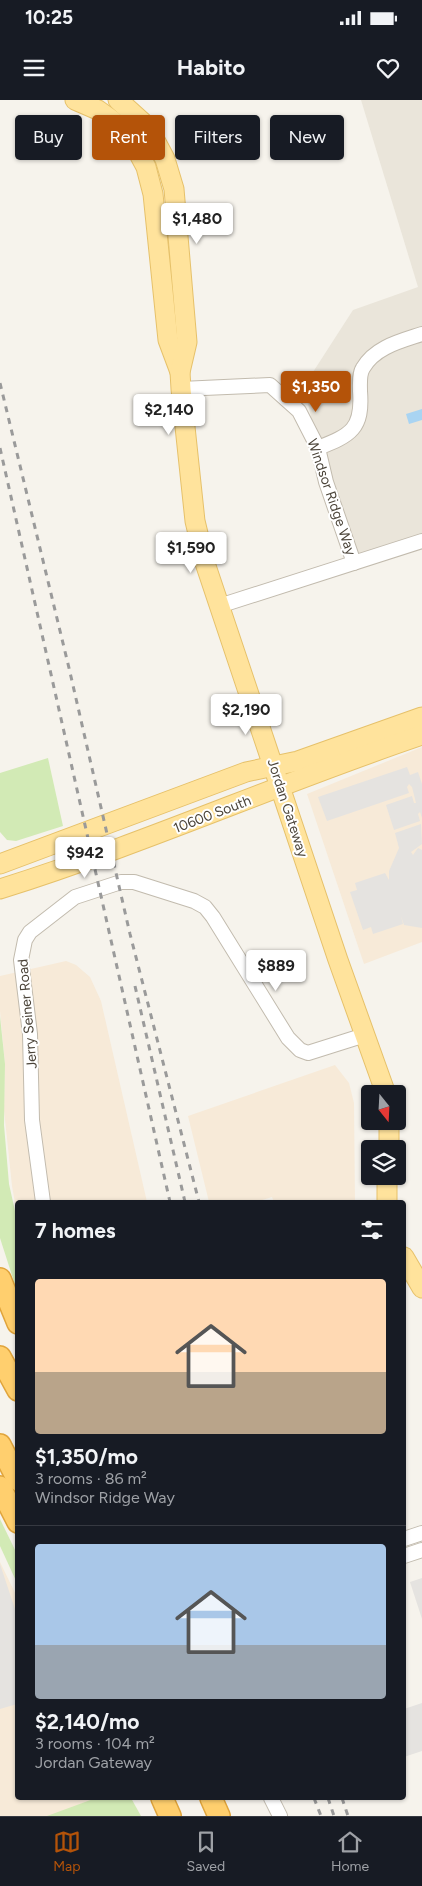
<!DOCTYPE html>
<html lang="en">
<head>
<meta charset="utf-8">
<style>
  body { margin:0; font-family:Figtree,sans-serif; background:#20242c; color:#f1f3f6; height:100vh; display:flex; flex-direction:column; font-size:19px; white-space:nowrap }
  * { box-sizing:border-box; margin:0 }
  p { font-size:16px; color:#9ea1a6 }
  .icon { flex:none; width:28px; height:28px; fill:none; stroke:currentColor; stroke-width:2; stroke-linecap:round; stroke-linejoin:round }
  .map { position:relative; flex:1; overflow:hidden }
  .sheet { position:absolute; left:15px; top:1100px; width:391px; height:600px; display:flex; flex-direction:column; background:#171b24; border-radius:5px; box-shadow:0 1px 4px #0004 }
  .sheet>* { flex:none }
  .hud { position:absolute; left:15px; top:15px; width:392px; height:45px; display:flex; gap:10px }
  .needle { width:32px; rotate:162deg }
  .tools { position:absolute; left:361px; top:985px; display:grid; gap:10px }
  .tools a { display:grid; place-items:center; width:45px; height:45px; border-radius:5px; background:#171b24; box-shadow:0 1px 4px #0004; font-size:25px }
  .price { position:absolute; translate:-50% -42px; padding:0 11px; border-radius:5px; background:#fff; color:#222; font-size:16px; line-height:32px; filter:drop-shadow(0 1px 2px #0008) }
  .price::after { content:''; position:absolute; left:50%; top:30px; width:15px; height:11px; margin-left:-8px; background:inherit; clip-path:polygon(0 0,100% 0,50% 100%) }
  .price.selected { background:#b45309; color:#fff }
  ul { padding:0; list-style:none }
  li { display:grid; align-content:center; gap:10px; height:265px; padding:0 20px }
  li+li { border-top:1px solid #363941 }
  li span { display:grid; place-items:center; height:155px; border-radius:5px; color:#555 }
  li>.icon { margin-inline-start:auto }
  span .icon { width:90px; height:90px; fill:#fffc; stroke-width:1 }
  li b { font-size:21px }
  h2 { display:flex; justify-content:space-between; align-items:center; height:60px; padding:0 20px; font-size:21px }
  .tag { padding:0 18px; border-radius:5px; background:#171b24; box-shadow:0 1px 4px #0004; font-size:18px; line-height:45px }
  .tag.selected { background:#b45309; color:#fff }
  .status { display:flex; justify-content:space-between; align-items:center; height:35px; padding:0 25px; background:#171b24; direction:ltr }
  .status svg { height:14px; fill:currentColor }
  header { display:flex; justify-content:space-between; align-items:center; height:65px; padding:0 20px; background:#171b24; font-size:22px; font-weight:700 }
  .menu { display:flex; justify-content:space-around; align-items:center; height:70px; border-top:1px solid #363941; background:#171b24; font-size:14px; color:#9ea1a6 }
  .menu a { display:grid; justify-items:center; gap:2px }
  .menu .selected { color:#b45309 }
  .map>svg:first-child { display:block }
  .residential { fill:#eae5da }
  .commercial { fill:#f7ead8 }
  .green { fill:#d2eab5 }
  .parking { fill:#e5e3e0 }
  .water { fill:#a9d4f2 }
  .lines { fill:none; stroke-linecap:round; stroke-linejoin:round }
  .minor-casing { stroke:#c2bbae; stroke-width:16 }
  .major-casing { stroke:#e6c16a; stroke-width:21 }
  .highway-casing { stroke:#e0a43c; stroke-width:24 }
  .minor { stroke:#fff; stroke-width:14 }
  .major { stroke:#ffe39c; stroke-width:19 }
  .highway { stroke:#ffcf6e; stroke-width:21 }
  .rail { stroke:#9a9a9a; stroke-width:3; stroke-dasharray:6 6; stroke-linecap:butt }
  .labels { text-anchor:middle; stroke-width:4; stroke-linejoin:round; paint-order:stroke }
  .street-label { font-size:14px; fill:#4b4439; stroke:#fff }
</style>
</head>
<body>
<div class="status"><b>10:25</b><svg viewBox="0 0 49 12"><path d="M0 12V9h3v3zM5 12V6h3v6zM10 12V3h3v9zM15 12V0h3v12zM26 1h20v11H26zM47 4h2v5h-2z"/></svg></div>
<header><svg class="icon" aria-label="menu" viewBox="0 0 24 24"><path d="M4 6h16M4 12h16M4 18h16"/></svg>Habito<svg class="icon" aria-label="heart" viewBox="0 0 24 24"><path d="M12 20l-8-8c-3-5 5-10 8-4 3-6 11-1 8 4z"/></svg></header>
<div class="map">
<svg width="422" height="1716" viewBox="0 0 422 1716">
  <rect width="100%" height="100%" fill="#f6f3ec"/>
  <path class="residential" d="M361 0H422V434L352 458 318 348 304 286 353 210 418 187Z"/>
  <g class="commercial">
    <path d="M422 647V842L364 864 307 694Z"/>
    <path d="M66 861 76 865 90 877 101 901 147 1102H18L17 1114 12 1086 4 1010 5 964 0 911V876Z"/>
    <path d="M335 965 349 983 354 1003 355 1102H274L272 1097 256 1102H209L188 1016Z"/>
    <path d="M0 1462 17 1497 18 1698H112L67 1716H0Z"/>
  </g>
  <g class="green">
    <path d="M48 658 63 726 16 741 7 740 0 732V673Z"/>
    <path d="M0 916 5 964 4 1025 9 1084 17 1120V1191L0 1138Z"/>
    <path d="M0 1419 17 1454V1483L0 1446Z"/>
    <path d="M96 1698H131L141 1716H47Z"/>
  </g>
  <g class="parking">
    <path d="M407 667 410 675 418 672 422 684V718L420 712 418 714 420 721 394 730 386 705 412 696 414 703H416L412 687 409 684 407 687 409 693 327 721 318 697Z"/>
    <path d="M421 724 422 744 411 752 413 755 418 748 422 750V828L404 825 401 816 403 824 373 834 371 827 363 830 350 792 357 790 355 783 385 773 389 780V771L399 748 395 733Z"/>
    <path d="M0 1464 18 1518 17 1604 0 1609Z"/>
    <path d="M422 1478V1519L410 1482Z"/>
    <path d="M422 1603V1651L404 1657V1609Z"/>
  </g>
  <path class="water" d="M422 309V320L409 324 406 314Z"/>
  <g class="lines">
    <g class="minor-casing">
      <g id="minor">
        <path d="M181 289 270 285 299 311 318 348 326 382 354 463"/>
        <path d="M318 348C351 335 363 329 360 291 360 284 359 274 363 268 375 247 401 241 422 234"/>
        <path d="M219 506 422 441"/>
        <path d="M43 1102 32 1020 30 934 21 860 25 840 30 832 75 797 121 782H134L194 801 205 807 213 817 288 938 300 950 308 953 365 935"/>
        <path d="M404 1439 422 1433"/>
        <path d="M404 1456 422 1450"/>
        <path d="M271 1698 280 1716"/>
      </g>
    </g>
    <g class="major-casing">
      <g id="major">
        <path d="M75 0 98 10 112 20 131 39 146 67 153 94 168 240 180 272"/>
        <path d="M118 0 148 27 165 59 174 89 187 242 180 272 181 289 195 421 205 463 338 860 386 994"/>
        <path d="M0 764 246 672 298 661 422 617"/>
        <path d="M0 789C143 744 280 683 422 635"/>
        <path d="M389 1049V1021"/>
        <path d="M387 1076V1102"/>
        <path d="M404 1157 422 1188"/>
      </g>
    </g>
    <g class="highway-casing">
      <g id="highway">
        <path d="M0 1179 18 1223"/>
        <path d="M0 1257 18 1290"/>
        <path d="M0 1345 18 1380"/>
        <path d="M0 1387 18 1422"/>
        <path d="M162 1698 170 1716"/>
        <path d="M211 1698 219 1716"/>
      </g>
    </g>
    <use href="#minor" class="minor"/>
    <use href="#major" class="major"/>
    <use href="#highway" class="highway"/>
    <g class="rail">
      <path d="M0 283 69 568 130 834 199 1102"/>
      <path d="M0 348 170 1102"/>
      <path d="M135 886 185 1102"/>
      <path d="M314 1698 321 1716"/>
      <path d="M328 1698 334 1716"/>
      <path d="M342 1698 348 1716"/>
    </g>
  </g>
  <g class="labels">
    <g class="street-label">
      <text transform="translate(332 397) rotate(71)" y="5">Windsor Ridge Way</text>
      <text transform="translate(288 708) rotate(72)" y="5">Jordan Gateway</text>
      <text transform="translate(212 714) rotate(-21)" y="5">10600 South</text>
      <text transform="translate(27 914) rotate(-95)" y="5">Jerry Seiner Road</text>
    </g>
  </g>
</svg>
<div class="tools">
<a><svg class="needle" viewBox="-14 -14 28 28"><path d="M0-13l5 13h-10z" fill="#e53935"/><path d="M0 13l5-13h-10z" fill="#9ea1a6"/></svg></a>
<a><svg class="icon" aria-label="layers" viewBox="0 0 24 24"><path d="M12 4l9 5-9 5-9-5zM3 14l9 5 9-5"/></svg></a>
</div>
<b class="price" style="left:197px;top:145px">$1,480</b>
<b class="price selected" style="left:316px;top:313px">$1,350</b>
<b class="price" style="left:169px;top:336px">$2,140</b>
<b class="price" style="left:191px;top:474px">$1,590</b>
<b class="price" style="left:246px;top:636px">$2,190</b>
<b class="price" style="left:85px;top:779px">$942</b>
<b class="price" style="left:276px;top:892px">$889</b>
<div class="hud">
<a class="tag">Buy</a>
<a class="tag selected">Rent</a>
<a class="tag">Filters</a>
<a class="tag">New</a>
</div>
<section class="sheet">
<h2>7 homes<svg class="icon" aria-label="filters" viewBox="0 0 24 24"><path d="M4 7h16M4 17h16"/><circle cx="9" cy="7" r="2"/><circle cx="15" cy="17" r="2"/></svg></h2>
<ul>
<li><span style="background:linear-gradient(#ffd9b3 60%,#b9a48a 0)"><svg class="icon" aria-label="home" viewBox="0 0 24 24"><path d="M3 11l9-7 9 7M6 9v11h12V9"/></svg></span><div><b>$1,350/mo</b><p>3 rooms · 86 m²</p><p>Windsor Ridge Way</p></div></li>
<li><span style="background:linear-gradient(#a9c7e8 65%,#9aa5b1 0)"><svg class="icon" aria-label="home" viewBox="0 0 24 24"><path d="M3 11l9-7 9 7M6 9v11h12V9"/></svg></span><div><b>$2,140/mo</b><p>3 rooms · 104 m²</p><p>Jordan Gateway</p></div></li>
</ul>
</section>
</div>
<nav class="menu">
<a class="selected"><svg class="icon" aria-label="map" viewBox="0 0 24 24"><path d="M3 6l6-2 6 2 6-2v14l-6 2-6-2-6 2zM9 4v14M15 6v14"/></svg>Map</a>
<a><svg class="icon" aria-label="saved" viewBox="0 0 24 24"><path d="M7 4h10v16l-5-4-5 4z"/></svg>Saved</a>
<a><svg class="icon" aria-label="home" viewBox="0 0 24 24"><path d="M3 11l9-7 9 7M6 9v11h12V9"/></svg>Home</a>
</nav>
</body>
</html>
